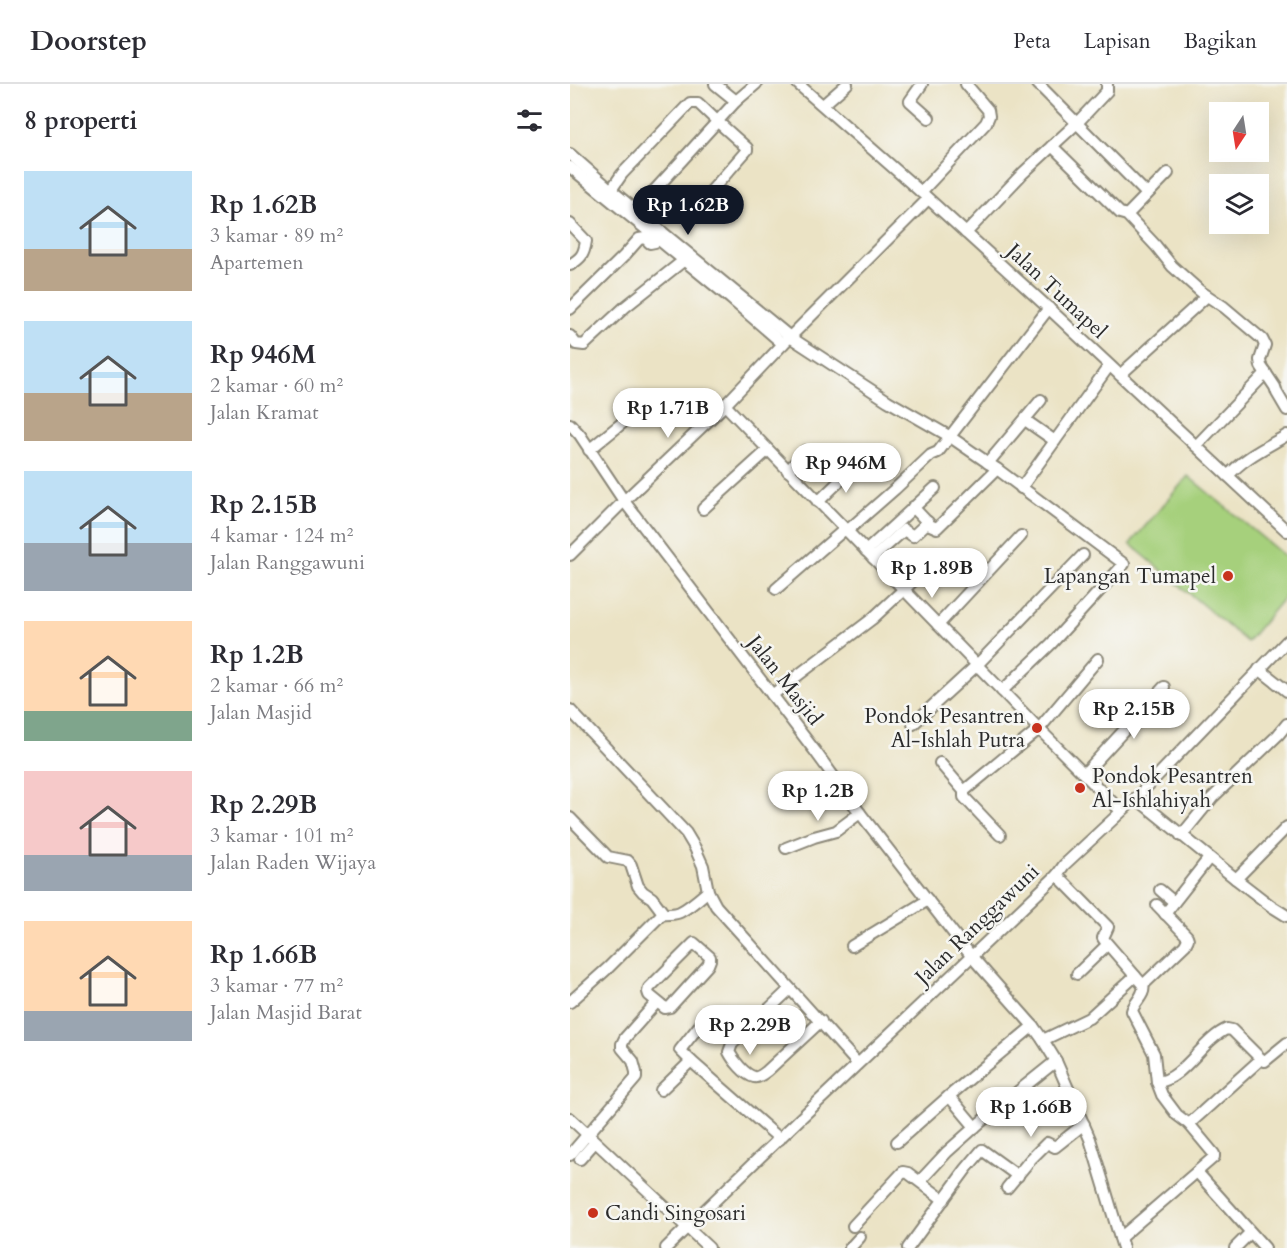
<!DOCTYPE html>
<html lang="id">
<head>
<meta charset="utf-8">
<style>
  body { margin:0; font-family:Cardo,serif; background:#f7f7f7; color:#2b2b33; height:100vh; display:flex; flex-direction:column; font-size:22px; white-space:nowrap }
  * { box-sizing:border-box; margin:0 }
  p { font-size:20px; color:#7c7c81 }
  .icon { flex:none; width:33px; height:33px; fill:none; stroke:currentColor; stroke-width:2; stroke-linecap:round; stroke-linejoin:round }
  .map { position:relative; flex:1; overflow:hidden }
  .side { display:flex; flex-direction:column; background:#fff; width:570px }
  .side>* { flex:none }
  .needle { width:39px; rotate:192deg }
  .fabs { position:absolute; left:639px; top:18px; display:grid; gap:12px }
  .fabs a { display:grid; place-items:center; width:60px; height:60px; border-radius:0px; background:#fff; box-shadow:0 6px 24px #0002; font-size:30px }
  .price { position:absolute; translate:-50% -51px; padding:0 14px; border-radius:21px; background:#fff; color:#222; font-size:20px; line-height:39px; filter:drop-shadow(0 2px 3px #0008) }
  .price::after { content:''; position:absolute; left:50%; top:36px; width:18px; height:14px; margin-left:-9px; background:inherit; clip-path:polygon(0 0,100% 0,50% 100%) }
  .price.selected { background:#111827; color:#fff }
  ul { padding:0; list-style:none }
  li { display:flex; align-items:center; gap:18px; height:150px; padding:0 24px }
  li span { display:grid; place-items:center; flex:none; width:168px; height:120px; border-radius:0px; color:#555 }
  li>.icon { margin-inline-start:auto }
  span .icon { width:72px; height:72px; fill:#fffc; stroke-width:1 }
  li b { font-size:26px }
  h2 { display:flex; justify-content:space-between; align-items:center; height:72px; padding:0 24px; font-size:26px }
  header { display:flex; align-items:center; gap:36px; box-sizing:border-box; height:84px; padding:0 30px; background:#fff; border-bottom:2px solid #e1e1e2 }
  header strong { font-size:28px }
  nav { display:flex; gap:33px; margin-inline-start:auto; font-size:21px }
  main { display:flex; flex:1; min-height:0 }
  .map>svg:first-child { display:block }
  .green { fill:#a6d07c; stroke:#687e54; stroke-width:1.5 }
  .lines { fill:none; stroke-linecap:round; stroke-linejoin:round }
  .minor-casing { stroke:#8b8778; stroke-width:14 }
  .minor { stroke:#fff; stroke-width:10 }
  .poi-dot { fill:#c8321e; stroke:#f6f6f2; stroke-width:2 }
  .labels { text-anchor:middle; stroke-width:5; stroke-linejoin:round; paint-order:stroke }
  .street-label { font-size:21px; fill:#2b2b2b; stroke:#f6f6f2 }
  .poi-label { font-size:21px; fill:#2b2b2b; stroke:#f6f6f2; text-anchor:end }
</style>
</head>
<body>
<header>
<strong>Doorstep</strong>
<nav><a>Peta</a><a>Lapisan</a><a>Bagikan</a></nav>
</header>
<main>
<section class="side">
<h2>8 properti<svg class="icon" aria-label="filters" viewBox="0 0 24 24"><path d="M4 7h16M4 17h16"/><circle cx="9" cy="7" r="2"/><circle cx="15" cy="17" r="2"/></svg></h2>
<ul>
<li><span style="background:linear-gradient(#bfe0f5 65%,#b9a48a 0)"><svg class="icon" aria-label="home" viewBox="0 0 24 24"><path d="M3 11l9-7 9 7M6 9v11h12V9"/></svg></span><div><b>Rp 1.62B</b><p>3 kamar · 89 m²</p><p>Apartemen</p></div></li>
<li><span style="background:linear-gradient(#bfe0f5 60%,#b9a48a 0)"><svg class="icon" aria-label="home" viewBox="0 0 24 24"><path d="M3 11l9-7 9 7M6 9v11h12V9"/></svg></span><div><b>Rp 946M</b><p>2 kamar · 60 m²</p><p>Jalan Kramat</p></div></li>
<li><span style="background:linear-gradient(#bfe0f5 60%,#9aa5b1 0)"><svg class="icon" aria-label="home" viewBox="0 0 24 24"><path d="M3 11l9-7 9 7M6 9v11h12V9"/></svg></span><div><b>Rp 2.15B</b><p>4 kamar · 124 m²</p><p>Jalan Ranggawuni</p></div></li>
<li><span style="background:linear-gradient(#ffd9b3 75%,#7fa58c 0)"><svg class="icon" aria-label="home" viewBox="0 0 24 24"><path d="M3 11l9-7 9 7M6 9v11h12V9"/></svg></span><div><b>Rp 1.2B</b><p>2 kamar · 66 m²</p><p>Jalan Masjid</p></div></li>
<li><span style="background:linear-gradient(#f6c9c9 70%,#9aa5b1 0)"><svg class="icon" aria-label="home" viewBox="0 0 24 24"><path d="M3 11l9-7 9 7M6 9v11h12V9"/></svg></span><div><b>Rp 2.29B</b><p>3 kamar · 101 m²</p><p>Jalan Raden Wijaya</p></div></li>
<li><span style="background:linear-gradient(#ffd9b3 75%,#9aa5b1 0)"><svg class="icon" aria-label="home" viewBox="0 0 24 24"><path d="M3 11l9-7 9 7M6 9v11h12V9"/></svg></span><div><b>Rp 1.66B</b><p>3 kamar · 77 m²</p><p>Jalan Masjid Barat</p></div></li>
</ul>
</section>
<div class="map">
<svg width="717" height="1164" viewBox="0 0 717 1164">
  <rect width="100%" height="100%" fill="#f6f6f2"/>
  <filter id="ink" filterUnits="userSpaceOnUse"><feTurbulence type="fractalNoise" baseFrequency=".0167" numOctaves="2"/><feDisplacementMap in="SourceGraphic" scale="12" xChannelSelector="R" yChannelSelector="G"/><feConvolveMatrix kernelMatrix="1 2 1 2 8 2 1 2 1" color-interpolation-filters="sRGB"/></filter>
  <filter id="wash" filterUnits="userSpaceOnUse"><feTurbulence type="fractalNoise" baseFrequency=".008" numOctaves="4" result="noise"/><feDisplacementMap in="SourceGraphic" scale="24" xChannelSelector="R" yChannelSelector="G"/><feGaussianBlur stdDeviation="1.35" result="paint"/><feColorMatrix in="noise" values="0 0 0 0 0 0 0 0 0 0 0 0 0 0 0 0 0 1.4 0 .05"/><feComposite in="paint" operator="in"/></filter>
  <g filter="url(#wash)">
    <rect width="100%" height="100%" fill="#ebe3c5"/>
    <path class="green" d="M618 392 717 474V510L677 558 560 460Z"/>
  </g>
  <g filter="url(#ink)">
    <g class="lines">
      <g class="minor-casing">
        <g id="minor">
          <path d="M145 0 166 17"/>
          <path d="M228 0 351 108 473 219 717 447"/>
          <path d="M352 0 340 17 359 34"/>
          <path d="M468 0 577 110"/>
          <path d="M253 21 277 0"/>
          <path d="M482 62 550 129 557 131 586 162 602 182 630 207 654 223 692 255 695 261 690 276 691 282 705 303 707 309 717 326"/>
          <path d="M0 70 41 106 220 253 318 317 379 352 427 385 554 480 481 560 432 607"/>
          <path d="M0 83 160 214 213 260"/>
          <path d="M41 106 52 90 120 19H128L148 38 177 64V66L121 130"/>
          <path d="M351 108 416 39 419 32 418 26 396 0"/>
          <path d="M72 120 166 17 186 0"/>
          <path d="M557 131 598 89"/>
          <path d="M0 140 16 157C14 171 11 174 0 181"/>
          <path d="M396 149 453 89 507 39 537 7V0"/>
          <path d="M0 225 54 172 69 155 75 154 80 159 85 158"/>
          <path d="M0 252 6 260 14 261 55 223 113 177"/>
          <path d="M550 291 637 212"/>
          <path d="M155 321 469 645 551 727"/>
          <path d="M455 336 485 357"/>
          <path d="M0 340 10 351 54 417 245 667 290 729 402 873 463 942 473 956 486 977 520 1055 553 1164"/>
          <path d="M626 362 696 289"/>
          <path d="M19 366 72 323"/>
          <path d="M418 379 471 316"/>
          <path d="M218 387 235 367"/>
          <path d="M658 392C673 374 697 363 717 351"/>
          <path d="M451 404 539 282"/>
          <path d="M248 418 285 382"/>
          <path d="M343 423 360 441 367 444 427 385"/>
          <path d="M133 425 198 366"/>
          <path d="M277 447 325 405 361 371 368 368 479 224"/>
          <path d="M296 467 365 404"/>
          <path d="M0 471 54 417 155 321 213 260 358 115"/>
          <path d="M303 474 334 446 343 452 358 438"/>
          <path d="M206 505 275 445"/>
          <path d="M368 541 451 452"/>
          <path d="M689 585 717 607"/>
          <path d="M202 611 302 535 370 472"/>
          <path d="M0 626 116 749 125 764 133 782 138 807 146 822 287 979"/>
          <path d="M343 640 407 581 513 471"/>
          <path d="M370 679 394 707"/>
          <path d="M514 690 594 603"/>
          <path d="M566 714 666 795 701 822 717 832"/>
          <path d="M0 734 38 773 58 777 61 781 68 802 73 808 82 814 94 830"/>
          <path d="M430 751 394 713V707L469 645 528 575"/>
          <path d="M611 752 642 714 708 651 717 640"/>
          <path d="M216 764 244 753 266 747 290 729"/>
          <path d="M487 791 538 843 533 854 535 857 573 901C576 911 564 918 562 927L584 970 587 998 592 1011 607 1031 619 1040 644 1070V1073L550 1154"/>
          <path d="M666 795 717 743"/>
          <path d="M590 806 604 818"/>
          <path d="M595 830 639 774"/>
          <path d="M124 859 140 873V876L138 881 100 923 95 924 79 911 78 908 79 904Z"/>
          <path d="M282 862 358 816"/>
          <path d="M507 890 537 861"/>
          <path d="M573 901 615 861 618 855 617 852 587 821"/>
          <path d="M220 905 162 960 159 968C163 976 175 991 184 993 188 994 193 990 197 987L251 937"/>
          <path d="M0 918 38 884 91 831C98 829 104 831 110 828 120 823 130 814 138 807"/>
          <path d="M473 956 519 934 565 892"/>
          <path d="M691 975 695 977 717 959"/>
          <path d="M121 977 110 966 129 942"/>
          <path d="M587 998C612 997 633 955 657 945L662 946 691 975 619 1040"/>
          <path d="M91 1006 121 977 210 1055"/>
          <path d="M0 1034 139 1164"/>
          <path d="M405 1043 420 1030 486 977"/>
          <path d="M327 1058 379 1012 463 942"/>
          <path d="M0 1071 66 994V988L63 977 52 964V960L55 954 87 918"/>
          <path d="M10 1075 25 1058"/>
          <path d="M627 1088 695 1164"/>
          <path d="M350 1097 377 1068 405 1043 379 1012"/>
          <path d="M437 1104 461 1075 477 1059 485 1063 514 1040"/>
          <path d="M283 1142 333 1088 338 1089 374 1116"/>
          <path d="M96 1164C224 1038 357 916 487 791L494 781 566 714 717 557"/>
          <path d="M280 1164 290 1153"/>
          <path d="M338 1164 396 1085 412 1066 448 1092"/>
          <path d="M665 1164 680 1149"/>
        </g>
      </g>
      <use href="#minor" class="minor"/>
    </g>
  </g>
  <g class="poi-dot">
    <circle cx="658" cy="492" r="6"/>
    <circle cx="467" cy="644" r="6"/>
    <circle cx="510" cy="704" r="6"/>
    <circle cx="23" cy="1129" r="6"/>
  </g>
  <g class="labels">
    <g class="street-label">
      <text transform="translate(487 207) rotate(43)" y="7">Jalan Tumapel</text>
      <text transform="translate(215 596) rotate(52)" y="7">Jalan Masjid</text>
      <text transform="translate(407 840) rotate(-44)" y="7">Jalan Ranggawuni</text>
    </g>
    <g class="poi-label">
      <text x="646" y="499">Lapangan Tumapel</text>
      <text x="455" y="639">Pondok Pesantren<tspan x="455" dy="24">Al-Ishlah Putra</tspan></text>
      <text x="522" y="699" text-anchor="start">Pondok Pesantren<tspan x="522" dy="24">Al-Ishlahiyah</tspan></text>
      <text x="35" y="1136" text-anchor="start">Candi Singosari</text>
    </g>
  </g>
</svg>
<div class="fabs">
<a><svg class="needle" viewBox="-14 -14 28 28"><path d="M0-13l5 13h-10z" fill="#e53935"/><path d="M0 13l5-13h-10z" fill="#7c7c81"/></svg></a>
<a><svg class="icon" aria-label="layers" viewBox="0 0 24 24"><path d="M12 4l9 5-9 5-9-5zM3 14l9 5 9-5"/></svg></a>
</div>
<b class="price selected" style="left:118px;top:152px">Rp 1.62B</b>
<b class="price" style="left:98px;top:355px">Rp 1.71B</b>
<b class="price" style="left:276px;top:410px">Rp 946M</b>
<b class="price" style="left:362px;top:515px">Rp 1.89B</b>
<b class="price" style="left:564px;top:656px">Rp 2.15B</b>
<b class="price" style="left:248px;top:738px">Rp 1.2B</b>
<b class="price" style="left:180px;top:972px">Rp 2.29B</b>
<b class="price" style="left:461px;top:1054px">Rp 1.66B</b>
</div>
</main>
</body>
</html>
